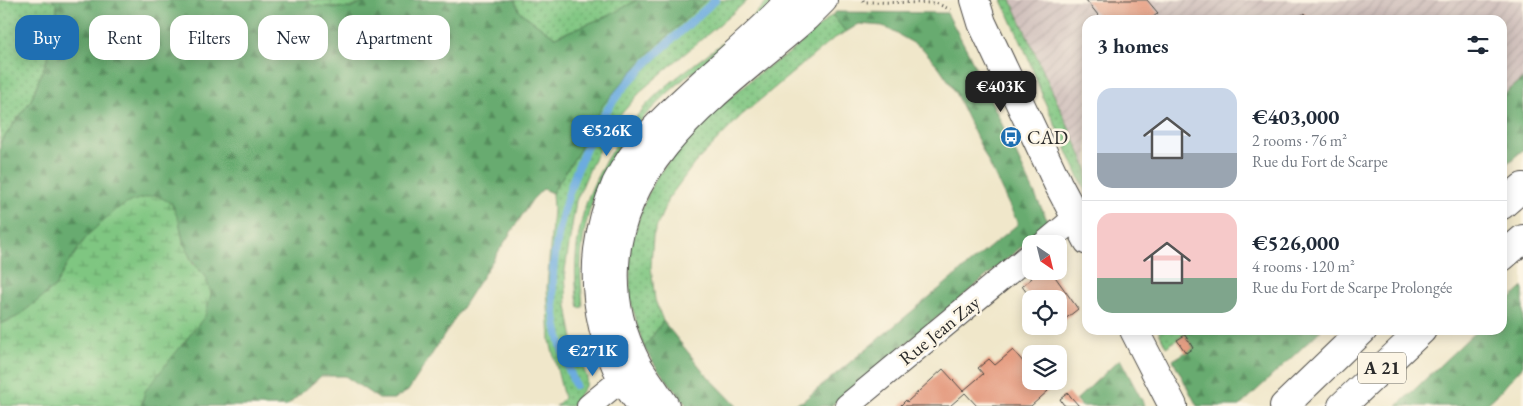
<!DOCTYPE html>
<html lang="en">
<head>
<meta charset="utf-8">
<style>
  body { margin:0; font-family:"EB Garamond",serif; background:#f6f6f7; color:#1f2937; height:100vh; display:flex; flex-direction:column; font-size:19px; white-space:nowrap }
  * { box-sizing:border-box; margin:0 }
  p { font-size:16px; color:#747a83 }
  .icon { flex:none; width:28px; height:28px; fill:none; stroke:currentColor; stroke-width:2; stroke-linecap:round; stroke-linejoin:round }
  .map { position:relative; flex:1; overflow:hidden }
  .sheet { position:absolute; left:1082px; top:15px; width:425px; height:320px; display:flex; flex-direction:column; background:#fff; border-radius:15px; box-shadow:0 2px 12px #0003 }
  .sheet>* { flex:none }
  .top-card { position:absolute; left:15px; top:15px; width:475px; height:45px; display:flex; gap:10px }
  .needle { width:32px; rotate:145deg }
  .controls { position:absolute; left:1022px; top:235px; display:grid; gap:10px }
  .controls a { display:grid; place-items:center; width:45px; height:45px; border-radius:10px; background:#fff; box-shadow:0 2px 12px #0003; font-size:25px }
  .price { position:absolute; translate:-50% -42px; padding:0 11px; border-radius:10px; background:#1f6fb2; color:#fff; font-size:16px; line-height:32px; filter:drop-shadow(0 1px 2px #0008) }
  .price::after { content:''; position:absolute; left:50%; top:30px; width:15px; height:11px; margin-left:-8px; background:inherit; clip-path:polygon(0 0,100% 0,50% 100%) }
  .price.selected { background:#222; color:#fff }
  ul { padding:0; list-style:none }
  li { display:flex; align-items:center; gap:15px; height:125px; padding:0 15px }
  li+li { border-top:1px solid #e0e1e3 }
  li span { display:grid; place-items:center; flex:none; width:140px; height:100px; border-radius:15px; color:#555 }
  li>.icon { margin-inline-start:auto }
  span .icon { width:60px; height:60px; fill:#fffc; stroke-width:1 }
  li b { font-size:21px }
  h2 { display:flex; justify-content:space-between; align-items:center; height:60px; padding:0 15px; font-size:21px }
  .pill { padding:0 18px; border-radius:15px; background:#fff; box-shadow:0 2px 12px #0003; font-size:18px; line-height:45px }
  .pill.selected { background:#1f6fb2; color:#fff }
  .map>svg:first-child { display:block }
  .industrial { fill:url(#industrial-furrows) }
  .green { fill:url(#green-dots); stroke:#557856 }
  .forest { fill:url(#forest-firs); stroke:#496b4d }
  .wetland { fill:url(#wetland-marsh); stroke:#557856 }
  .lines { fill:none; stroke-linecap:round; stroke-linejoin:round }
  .stream { stroke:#6cacdf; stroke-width:8 }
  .building { fill:#e39478 }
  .minor-casing { stroke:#494743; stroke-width:26 }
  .major-casing { stroke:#494743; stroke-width:30 }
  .highway-casing { stroke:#494743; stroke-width:30 }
  .path { stroke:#494743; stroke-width:3; stroke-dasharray:1 4; stroke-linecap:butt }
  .minor { stroke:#fff; stroke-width:24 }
  .major { stroke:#fff; stroke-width:28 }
  .highway { stroke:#fff; stroke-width:28 }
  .labels { text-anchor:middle; stroke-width:5; stroke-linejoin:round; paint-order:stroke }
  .shield { fill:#fcf5e5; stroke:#6a6863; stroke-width:1 }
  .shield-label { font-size:18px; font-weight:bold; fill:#2b2b2b }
  .poi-label { font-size:19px; fill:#2b2b2b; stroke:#fcf5e5; text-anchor:start }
  .street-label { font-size:19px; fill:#2b2b2b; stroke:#fcf5e5 }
</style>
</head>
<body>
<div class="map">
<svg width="1523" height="406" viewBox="0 0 1523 406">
  <defs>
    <pattern id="industrial-furrows" width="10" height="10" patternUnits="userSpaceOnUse" patternTransform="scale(1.25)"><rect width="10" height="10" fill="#d0c0bc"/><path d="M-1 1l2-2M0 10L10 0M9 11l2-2" fill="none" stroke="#b3a5a2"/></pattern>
    <pattern id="green-dots" width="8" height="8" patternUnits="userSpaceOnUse" patternTransform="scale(1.25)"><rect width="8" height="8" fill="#7fc681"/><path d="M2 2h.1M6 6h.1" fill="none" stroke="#68a16a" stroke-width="1.8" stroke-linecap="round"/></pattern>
    <pattern id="forest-firs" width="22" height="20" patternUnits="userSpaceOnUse" patternTransform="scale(1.25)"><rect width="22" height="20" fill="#67ab6f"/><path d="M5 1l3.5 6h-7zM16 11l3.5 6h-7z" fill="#558b5b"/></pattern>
    <pattern id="wetland-marsh" width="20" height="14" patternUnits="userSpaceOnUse" patternTransform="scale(1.25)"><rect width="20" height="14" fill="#7fc681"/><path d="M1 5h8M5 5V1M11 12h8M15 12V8" fill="none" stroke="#68a16a"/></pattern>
  </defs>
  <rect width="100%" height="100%" fill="#fcf5e5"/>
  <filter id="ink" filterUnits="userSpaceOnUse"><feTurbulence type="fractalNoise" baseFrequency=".02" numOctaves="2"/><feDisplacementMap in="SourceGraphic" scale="10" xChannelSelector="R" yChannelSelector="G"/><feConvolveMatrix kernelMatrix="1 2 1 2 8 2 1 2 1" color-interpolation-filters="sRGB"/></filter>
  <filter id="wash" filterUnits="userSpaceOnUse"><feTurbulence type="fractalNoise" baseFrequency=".0096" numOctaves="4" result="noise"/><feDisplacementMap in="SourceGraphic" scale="20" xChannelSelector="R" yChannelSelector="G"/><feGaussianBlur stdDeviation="1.12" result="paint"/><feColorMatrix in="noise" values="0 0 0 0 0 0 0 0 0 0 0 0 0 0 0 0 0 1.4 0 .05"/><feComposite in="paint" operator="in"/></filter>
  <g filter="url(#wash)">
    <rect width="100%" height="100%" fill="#f0e7ca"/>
    <path class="industrial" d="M1011 0H1523V79L1503 95 1502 20H1088L1087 168Z"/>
    <g class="green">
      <path d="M0 0H52L57 5 55 39 31 100 0 143Z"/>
      <path d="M514 0H637L610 15 555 37 520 12Z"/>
      <path d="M706 0H748L643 89 616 120 594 159 576 201 565 270 567 306 574 345 587 377 586 385 572 406H556L564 398 550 341 547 288 553 209 552 193 579 151 603 105 644 58Z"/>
      <path d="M768 0H777L702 73 692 72C630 123 584 181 581 264 580 278 582 293 583 307L579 308C572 275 576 239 585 207 597 167 632 115 664 88 698 59 739 35 768 0Z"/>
      <path d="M1002 0H1011L1087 168V195L1044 100 1027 55Z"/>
      <path d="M832 15 846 32 833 39 742 115 694 164 668 199 653 236 651 266 655 300 663 321 644 348 630 299V249L641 211 655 178 699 125 760 72 791 52Z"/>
      <path d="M1158 330H1192L1166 347Z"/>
    </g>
    <g class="forest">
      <path d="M52 0H306L314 6 352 8 367 0H514L520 12 555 37 610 15 637 0H706L644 58 603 105 579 151 552 193 543 189 532 200 408 391 394 399H379L345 376H321L287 406H141L145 391 169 359 188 338 206 277C187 258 184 247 179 221L67 265 55 287 17 317 0 324V143L31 100 55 39 57 5Z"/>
      <path d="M836 12 947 13 968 52 1049 224 831 406H789L803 401 1018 224 952 86 939 67 922 48 883 26 859 24 846 32 832 15Z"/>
      <path d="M1523 79V150L1503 167V95Z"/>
      <path d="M1523 287V366L1499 393 1485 406H1397L1477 330H1502L1503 306Z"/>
      <path d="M663 321 704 372 737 406H687L657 368 644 348Z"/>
      <path d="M1192 330H1321L1240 406H1197L1173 360 1193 348 1185 335Z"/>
      <path d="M1120 359 1145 406H1081L1076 400Z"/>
    </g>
    <g class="wetland">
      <path d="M306 0H367L352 8 314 6Z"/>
      <path d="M156 195 171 203 179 221 183 242 193 264 206 277 211 294 205 316 145 391 141 406H0V324L17 317 55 287 67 265 88 235 115 210 132 201Z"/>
    </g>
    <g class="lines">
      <path class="stream" d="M575 385C566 362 558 340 555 316 544 247 577 146 620 92 648 58 683 31 715 0"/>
    </g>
    <g id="blocks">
      <g class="building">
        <path d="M1086 0H1147L1158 13 1150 20H1102Z"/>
        <path d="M1304 13 1310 20H1296Z"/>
        <path d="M1031 268V271H1051L1078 309 1064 320 1059 313V299H1031L1022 286 1032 278 1027 271Z"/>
        <path d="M1185 335 1193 348 1186 353 1177 340Z"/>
        <path d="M1013 350 1031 371V381H1040L1048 391 1031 406H977L965 393 950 406H900L906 400 907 402 943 369 963 391 983 374 978 368 989 359 995 365Z"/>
        <path d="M1068 393 1071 397 1079 406H1066L1063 404 1060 399Z"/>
      </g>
    </g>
  </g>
  <g filter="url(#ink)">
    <use href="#blocks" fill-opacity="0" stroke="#494743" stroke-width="1"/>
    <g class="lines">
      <g class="minor-casing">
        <g id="minor">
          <path d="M1044 244 1075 218"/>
          <path d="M589 406 622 379"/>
          <path d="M847 406 1031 254"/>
        </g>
      </g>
      <g class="major-casing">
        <g id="major">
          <path d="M791 0C765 28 736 53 708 78 673 110 637 141 616 184 607 205 601 227 598 250 593 296 602 338 622 379L639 368C621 334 613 304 615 265 621 152 729 85 806 17L823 0"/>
          <path d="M975 0 982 23 1058 184 1088 241"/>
          <path d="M1134 330 1173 406"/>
        </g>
      </g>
      <g class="highway-casing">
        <g id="highway">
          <path d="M1502 205 1523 187"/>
          <path d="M1502 257 1523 239"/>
          <path d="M639 368 665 406"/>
          <path d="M622 379 642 406"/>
          <path d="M1284 406 1363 330"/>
          <path d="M1342 406 1422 330"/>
        </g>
      </g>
      <path class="path" d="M863 0 864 2 936 3 951 10"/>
      <use href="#minor" class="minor"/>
      <use href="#major" class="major"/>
      <use href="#highway" class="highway"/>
    </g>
  </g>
  <defs>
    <g id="bus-disc" transform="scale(1.125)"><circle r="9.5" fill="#1f6fb2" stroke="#fcf5e5"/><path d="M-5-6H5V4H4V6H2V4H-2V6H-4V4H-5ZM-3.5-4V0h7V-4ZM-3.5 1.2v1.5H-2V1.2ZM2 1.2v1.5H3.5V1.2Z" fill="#fff"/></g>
  </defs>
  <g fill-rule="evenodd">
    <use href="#bus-disc" x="1011" y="137"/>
  </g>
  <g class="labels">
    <rect class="shield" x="1358" y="352.5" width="48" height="31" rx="4"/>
    <g class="shield-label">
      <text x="1382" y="374">A 21</text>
    </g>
    <g class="poi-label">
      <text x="1027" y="144">CAD</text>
    </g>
    <g class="street-label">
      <text transform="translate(939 330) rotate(-39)" y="7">Rue Jean Zay</text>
    </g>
  </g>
</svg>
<div class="controls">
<a><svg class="needle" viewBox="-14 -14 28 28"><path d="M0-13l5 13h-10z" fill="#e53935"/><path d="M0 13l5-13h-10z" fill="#747a83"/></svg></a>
<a><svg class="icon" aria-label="locate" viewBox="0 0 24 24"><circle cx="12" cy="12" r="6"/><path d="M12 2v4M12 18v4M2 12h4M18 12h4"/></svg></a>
<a><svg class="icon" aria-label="layers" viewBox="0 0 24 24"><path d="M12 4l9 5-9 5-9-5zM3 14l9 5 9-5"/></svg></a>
</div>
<b class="price selected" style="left:1001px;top:113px">€403K</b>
<b class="price" style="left:607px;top:157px">€526K</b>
<b class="price" style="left:593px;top:377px">€271K</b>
<div class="top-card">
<a class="pill selected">Buy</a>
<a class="pill">Rent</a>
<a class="pill">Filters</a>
<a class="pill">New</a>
<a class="pill">Apartment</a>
</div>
<section class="sheet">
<h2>3 homes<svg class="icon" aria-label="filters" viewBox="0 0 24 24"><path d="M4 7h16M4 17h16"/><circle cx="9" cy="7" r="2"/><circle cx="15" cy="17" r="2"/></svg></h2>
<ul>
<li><span style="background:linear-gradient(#c9d6e8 65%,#9aa5b1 0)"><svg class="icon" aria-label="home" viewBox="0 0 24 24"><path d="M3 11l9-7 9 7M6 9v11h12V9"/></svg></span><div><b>€403,000</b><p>2 rooms · 76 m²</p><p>Rue du Fort de Scarpe</p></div></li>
<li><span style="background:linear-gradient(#f6c9c9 65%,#7fa58c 0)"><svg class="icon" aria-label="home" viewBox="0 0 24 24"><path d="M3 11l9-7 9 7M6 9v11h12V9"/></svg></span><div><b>€526,000</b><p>4 rooms · 120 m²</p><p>Rue du Fort de Scarpe Prolongée</p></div></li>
</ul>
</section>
</div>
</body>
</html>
